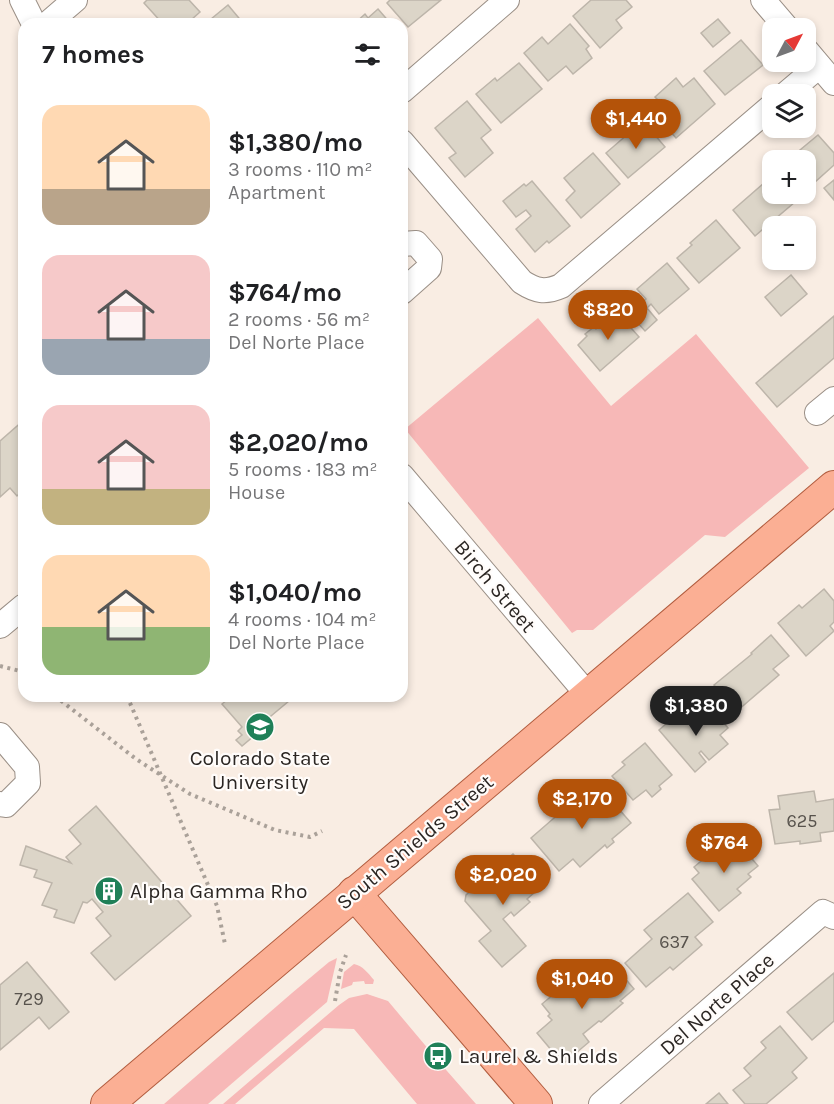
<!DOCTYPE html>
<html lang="en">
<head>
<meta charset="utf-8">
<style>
  body { margin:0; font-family:Karla,sans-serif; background:#f6f6f6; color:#202124; height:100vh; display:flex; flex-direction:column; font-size:22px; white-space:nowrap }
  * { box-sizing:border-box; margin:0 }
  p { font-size:20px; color:#757577 }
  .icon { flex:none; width:33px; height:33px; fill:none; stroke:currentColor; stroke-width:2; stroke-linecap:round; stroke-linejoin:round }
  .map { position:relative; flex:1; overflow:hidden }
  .drawer { position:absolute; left:18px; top:18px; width:390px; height:684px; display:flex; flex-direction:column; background:#fff; border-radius:18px; box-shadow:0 3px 9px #0003 }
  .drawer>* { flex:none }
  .needle { width:39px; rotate:49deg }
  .fabs { position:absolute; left:762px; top:18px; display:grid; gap:12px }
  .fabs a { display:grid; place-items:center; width:54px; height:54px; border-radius:12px; background:#fff; box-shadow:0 3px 9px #0003; font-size:30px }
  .price { position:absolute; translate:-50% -51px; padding:0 14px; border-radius:21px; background:#b45309; color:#fff; font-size:20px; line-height:39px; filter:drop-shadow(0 2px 3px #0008) }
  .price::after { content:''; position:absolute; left:50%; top:36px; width:18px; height:14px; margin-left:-9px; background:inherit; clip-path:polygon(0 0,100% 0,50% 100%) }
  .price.selected { background:#222; color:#fff }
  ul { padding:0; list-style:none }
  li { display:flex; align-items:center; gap:18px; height:150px; padding:0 24px }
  li span { display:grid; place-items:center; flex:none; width:168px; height:120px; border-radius:18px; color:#555 }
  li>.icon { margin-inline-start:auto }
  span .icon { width:72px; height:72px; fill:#fffc; stroke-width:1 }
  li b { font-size:26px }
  h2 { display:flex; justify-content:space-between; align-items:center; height:72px; padding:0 24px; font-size:26px }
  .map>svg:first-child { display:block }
  .green { fill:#f7b8b7 }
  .building { fill:#dcd5c8; stroke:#bdb5aa; stroke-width:1.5 }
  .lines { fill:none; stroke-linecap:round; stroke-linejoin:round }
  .minor-casing { stroke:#9a8f86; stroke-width:26 }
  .major-casing { stroke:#b15c3e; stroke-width:34 }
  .path { stroke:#aaa199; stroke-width:4; stroke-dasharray:3 4.5; stroke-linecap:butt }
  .minor { stroke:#fff; stroke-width:24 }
  .major { stroke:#fbaf94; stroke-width:32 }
  .labels { text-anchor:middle; stroke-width:4.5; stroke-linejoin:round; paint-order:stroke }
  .number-label { font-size:18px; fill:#57524c }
  .street-label { font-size:21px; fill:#2b2623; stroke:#fffcfa }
  .poi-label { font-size:21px; fill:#2b2623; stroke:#fffcfa; text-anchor:start }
</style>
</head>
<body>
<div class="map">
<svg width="834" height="1104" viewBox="0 0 834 1104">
  <rect width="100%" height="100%" fill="#f9ede3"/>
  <g class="green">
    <path d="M538 318 611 406 696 334 809 468 725 537 705 535 593 630H577L572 633 405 429Z"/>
    <path d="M337 958 327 1002 208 1104H164L292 993 329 962Z"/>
    <path d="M354 964C363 966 368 973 374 980L373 984H365L364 981 353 982 352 985 341 989 344 972Z"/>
    <path d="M367 994 388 1001 430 1051 427 1054 436 1065 440 1063 476 1104H417L354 1029 324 1028 235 1104H223L339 1005 349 998Z"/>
  </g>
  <g class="building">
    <path d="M147 0H189L200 12 191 20 195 24H163L144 3Z"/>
    <path d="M390 0H441L408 27 387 3Z"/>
    <path d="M591 0H626L632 7 616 20 622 28 600 48 573 16Z"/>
    <path d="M228 5 243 23 242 24H215L211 19Z"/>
    <path d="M378 9 391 24H354L365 14 368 18Z"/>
    <path d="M718 19 730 33 713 47 701 33Z"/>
    <path d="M570 24 589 46 586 49 592 58 573 74 566 66 548 81 524 53 542 37 548 44Z"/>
    <path d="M741 40 763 65 725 95 704 71Z"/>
    <path d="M519 63 542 89 501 123 476 94 495 78 497 81Z"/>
    <path d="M676 78 683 87 694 78 715 104 676 138 653 112 662 104 655 97Z"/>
    <path d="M467 101 491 130 481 138 493 153 465 177 449 158 456 153 435 128Z"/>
    <path d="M643 121 665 147 628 178 606 153Z"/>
    <path d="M818 135 834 153V165L806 190V160H788Z"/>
    <path d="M593 153 620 184 581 218 566 200 575 191 564 178Z"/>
    <path d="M772 176V194H787L795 202 755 236 733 210Z"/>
    <path d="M834 180V200L824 188Z"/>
    <path d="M532 181 570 226 549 243 547 241 535 252 516 229 531 216 526 210 516 217 503 201 524 184 526 186Z"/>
    <path d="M716 220 740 248 699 283 677 258 692 245 690 243Z"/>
    <path d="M667 263 689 289 659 314 651 304 647 308 657 320 645 331 627 311 640 300 642 303 646 299 637 289Z"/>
    <path d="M791 275 807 294 781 316 765 297Z"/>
    <path d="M616 311 639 337 600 371 578 345 587 336 585 334 594 327 596 329Z"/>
    <path d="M834 316V358L777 407 756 383Z"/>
    <path d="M24 420V489L17 496 10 488 0 497V441Z"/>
    <path d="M824 589 834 601V622L830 626 834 631 806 656 778 623 799 605 802 608Z"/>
    <path d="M771 635 789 656 773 669 779 675 737 711 714 685 752 654 751 653Z"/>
    <path d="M232 696H303H295L265 721 268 724 242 746 236 740 242 735 238 731 242 727 222 704Z"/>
    <path d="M710 707 728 728 720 735 728 744 709 760 701 751 699 753 706 762 695 772 659 730 682 710 692 722Z"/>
    <path d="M645 743 672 775 659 786 661 789 652 797 646 790 633 800 612 776 625 765 622 762Z"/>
    <path d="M597 784 631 823 612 839 614 842 607 848 605 845 580 867 573 859 559 871 531 838 561 812 565 817 577 806 574 803Z"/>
    <path d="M814 791 816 802 834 799V831L820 833 821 841 800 844V841L775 844 769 810 780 809 778 796Z"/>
    <path d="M96 806 191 916 115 980 91 953 111 936 96 918 103 912 92 899 87 903 83 902 74 923 54 917 57 910 42 905 52 883 34 877 37 870 20 865 26 846 71 863 66 857 81 844 69 830Z"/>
    <path d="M737 841 758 866 748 874 751 877 737 889 741 893 719 911 692 879 699 873 694 867 719 846 724 852Z"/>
    <path d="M513 854 543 885 527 899 530 902 514 916 511 912 503 919 526 946 502 967 479 941 491 931 465 901 466 895 472 890 480 891 486 886 482 881Z"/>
    <path d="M688 893 713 922 695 937 702 945 673 970 670 967 646 987 625 963 652 939 644 930Z"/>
    <path d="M27 962 69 1012 49 1029 39 1017 0 1050V985Z"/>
    <path d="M611 962 634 989 620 1001 623 1003 601 1022 599 1021 583 1034 589 1042 563 1064 537 1033 552 1020 548 1016 550 1014 542 1004 567 983 573 989 594 971 597 975Z"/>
    <path d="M834 973V1021L812 1040 787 1012Z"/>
    <path d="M780 1026 807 1058 792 1072 797 1078 766 1104H745L733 1090 751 1076 744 1068 766 1048 761 1042Z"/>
    <path d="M719 1093 728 1104H706Z"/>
  </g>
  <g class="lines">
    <g class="minor-casing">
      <g id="minor">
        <path d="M22 0 34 24"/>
        <path d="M763 0 787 28"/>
        <path d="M47 24 75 0"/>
        <path d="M806 50 834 83"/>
        <path d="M402 91 507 0"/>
        <path d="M786 94 819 66"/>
        <path d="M402 142 522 282C536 291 545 293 561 286L772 106"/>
        <path d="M402 244 416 243 430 259 429 268 402 292"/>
        <path d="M817 413 834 399"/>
        <path d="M402 476 588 695"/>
        <path d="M0 626 24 606"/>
        <path d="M0 735 27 767 28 783 6 805 0 804"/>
        <path d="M601 1104 823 912 834 917"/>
      </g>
    </g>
    <g class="major-casing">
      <g id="major">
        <path d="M354 893 536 1104"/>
        <path d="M107 1104 834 487"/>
      </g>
    </g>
    <g class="path">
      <path d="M0 666 24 672"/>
      <path d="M55 696 136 759 190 794 275 830 310 837 322 831"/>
      <path d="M127 696 217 906 225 944"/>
      <path d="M335 1001 340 972 346 955"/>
    </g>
    <use href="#minor" class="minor"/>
    <use href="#major" class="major"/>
  </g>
  <defs>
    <g id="university-disc" transform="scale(1.5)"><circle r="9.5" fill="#1f8058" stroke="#fffcfa"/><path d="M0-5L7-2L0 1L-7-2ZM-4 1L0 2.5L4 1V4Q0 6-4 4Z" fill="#fff"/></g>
    <g id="building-disc" transform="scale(1.5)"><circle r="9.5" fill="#1f8058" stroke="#fffcfa"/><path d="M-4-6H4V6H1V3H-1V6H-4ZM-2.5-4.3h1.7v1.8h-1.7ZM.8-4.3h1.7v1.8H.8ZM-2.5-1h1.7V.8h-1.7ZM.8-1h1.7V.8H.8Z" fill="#fff"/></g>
    <g id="bus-disc" transform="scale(1.5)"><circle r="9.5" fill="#1f8058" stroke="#fffcfa"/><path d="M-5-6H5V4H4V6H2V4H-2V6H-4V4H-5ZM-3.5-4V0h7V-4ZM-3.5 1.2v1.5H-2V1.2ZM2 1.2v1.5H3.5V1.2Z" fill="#fff"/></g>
  </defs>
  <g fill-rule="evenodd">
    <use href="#university-disc" x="260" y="727"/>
    <use href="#building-disc" x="109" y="891"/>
    <use href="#bus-disc" x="438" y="1056"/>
  </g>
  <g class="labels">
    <g class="number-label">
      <text x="802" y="827">625</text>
      <text x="674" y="948">637</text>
      <text x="29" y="1005">729</text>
    </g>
    <g class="street-label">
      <text transform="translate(495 586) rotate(50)" y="7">Birch Street</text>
      <text transform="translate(415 842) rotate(-40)" y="7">South Shields Street</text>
      <text transform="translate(717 1004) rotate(-41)" y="7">Del Norte Place</text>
    </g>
    <g class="poi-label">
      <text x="260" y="765" text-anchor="middle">Colorado State<tspan x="260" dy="24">University</tspan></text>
      <text x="130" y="898">Alpha Gamma Rho</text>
      <text x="459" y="1063">Laurel &amp; Shields</text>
    </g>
  </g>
</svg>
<div class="fabs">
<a><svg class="needle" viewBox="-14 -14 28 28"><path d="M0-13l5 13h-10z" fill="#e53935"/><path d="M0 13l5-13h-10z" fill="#757577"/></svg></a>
<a><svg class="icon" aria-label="layers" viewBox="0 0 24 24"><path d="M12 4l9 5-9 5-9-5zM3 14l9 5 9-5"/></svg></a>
<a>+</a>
<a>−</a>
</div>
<b class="price" style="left:636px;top:150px">$1,440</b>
<b class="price" style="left:608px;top:341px">$820</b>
<b class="price selected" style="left:696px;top:737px">$1,380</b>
<b class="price" style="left:582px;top:830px">$2,170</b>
<b class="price" style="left:724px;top:874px">$764</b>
<b class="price" style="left:503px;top:906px">$2,020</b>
<b class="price" style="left:582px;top:1010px">$1,040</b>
<section class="drawer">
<h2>7 homes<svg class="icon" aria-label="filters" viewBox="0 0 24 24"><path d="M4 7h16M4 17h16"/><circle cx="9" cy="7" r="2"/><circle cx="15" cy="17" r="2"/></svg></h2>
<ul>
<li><span style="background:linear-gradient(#ffd9b3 70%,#b9a48a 0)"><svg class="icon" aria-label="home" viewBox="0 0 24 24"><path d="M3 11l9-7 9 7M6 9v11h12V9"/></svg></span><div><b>$1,380/mo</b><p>3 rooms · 110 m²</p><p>Apartment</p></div></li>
<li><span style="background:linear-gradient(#f6c9c9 70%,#9aa5b1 0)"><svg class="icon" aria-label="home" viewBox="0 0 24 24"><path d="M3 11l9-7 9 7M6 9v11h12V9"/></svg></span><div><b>$764/mo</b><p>2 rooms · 56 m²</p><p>Del Norte Place</p></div></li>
<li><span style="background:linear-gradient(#f6c9c9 70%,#c2b280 0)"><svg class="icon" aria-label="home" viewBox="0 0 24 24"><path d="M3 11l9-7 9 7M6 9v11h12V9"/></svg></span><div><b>$2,020/mo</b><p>5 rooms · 183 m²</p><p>House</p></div></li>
<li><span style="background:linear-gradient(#ffd9b3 60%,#8fb573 0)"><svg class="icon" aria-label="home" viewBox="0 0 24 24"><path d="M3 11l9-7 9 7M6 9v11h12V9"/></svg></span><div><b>$1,040/mo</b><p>4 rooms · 104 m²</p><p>Del Norte Place</p></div></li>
</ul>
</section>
</div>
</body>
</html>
